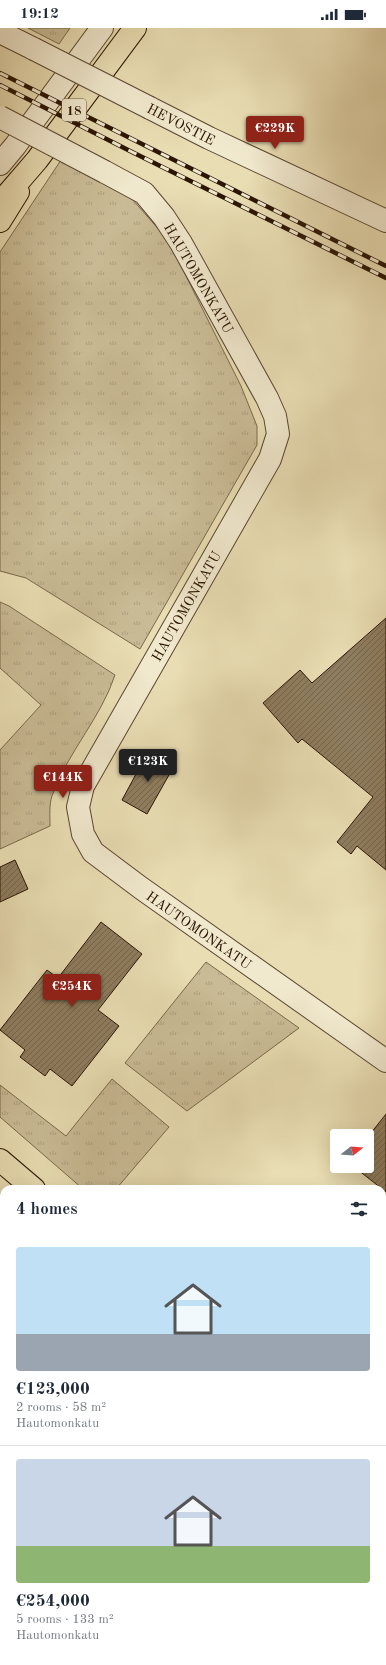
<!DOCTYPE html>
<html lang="en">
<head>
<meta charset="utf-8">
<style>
  body { margin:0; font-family:"Old Standard TT",serif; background:#f6f6f7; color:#1f2937; height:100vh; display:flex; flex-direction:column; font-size:15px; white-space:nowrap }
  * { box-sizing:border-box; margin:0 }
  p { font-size:13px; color:#747a83 }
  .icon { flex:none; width:22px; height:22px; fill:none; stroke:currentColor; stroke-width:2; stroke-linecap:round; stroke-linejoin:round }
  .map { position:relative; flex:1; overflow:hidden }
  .drawer { position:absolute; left:0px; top:1157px; width:386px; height:480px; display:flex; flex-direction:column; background:#fff; border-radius:12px 12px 0 0; box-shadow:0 4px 16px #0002 }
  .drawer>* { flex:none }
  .needle { width:26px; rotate:73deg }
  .tools { position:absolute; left:330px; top:1101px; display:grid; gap:8px }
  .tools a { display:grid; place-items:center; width:44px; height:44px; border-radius:4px; background:#fff; box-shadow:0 4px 16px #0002; font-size:20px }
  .price { position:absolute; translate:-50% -34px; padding:0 9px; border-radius:4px; background:#8f2418; color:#fff; font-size:13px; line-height:26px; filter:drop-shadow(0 1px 2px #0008) }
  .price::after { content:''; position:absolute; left:50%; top:24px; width:12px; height:9px; margin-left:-6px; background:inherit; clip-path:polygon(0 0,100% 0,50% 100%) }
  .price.on { background:#222; color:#fff }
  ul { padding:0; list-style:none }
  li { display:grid; align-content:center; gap:8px; height:212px; padding:0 16px }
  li+li { border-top:1px solid #e0e1e3 }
  li span { display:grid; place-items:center; height:124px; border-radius:4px; color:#555 }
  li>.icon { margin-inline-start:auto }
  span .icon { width:72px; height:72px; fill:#fffc; stroke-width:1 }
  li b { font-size:17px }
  h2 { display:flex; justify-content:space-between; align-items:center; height:48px; padding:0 16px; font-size:17px }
  .status { display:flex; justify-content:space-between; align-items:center; height:28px; padding:0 20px; background:#fff; direction:ltr }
  .status svg { height:11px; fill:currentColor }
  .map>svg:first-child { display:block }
  .grass { fill:url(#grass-tufts); stroke:#7a684c }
  .building { fill:url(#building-hatch); stroke:#2b1504 }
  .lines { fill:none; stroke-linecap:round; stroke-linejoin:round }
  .minor-casing { stroke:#5a4730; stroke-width:24 }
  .highway-casing { stroke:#2b1504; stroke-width:24 }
  .minor { stroke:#f1e9ce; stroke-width:22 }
  .highway { stroke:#e9ddb3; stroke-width:22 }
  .rail-casing { stroke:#2b1504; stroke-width:4.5 }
  .rail { stroke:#f1e9ce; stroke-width:3; stroke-dasharray:9; stroke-linecap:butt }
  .minor-bridge-casing { stroke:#5a4730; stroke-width:24; stroke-linecap:butt }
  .minor-bridge { stroke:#f1e9ce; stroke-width:22 }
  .labels { text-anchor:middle; stroke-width:3; stroke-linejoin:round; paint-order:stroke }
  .shield { fill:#f1e9ce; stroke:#665541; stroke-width:1 }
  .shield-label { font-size:13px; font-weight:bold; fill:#2b1504 }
  .street-label { font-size:14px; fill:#2b1504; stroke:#f1e9ce }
</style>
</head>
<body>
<div class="status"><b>19:12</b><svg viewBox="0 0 49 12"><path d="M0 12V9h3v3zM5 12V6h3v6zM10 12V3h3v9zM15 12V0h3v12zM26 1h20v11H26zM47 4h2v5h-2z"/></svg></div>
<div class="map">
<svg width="386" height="1637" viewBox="0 0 386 1637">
  <defs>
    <pattern id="grass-tufts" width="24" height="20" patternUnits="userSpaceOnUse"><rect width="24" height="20" fill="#c9bb95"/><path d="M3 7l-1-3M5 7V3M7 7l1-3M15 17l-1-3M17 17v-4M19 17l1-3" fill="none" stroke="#ada07f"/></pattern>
    <pattern id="building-hatch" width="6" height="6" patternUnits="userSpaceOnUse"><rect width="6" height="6" fill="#8e7d5f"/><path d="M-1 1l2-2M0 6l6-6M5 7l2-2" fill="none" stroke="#74654c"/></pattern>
  </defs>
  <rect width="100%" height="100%" fill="#e9ddb3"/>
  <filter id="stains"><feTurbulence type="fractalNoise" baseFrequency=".005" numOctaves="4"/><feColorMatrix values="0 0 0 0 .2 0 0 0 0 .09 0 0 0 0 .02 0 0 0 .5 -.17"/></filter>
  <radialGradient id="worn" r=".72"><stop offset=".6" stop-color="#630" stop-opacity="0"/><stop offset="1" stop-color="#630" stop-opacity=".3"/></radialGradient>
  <g class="grass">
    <path d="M28 0H70L59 16Z"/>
    <path d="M61 132 94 149 132 171 168 212 241 358 257 398V417L140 621 26 550 0 543V224Z"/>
    <path d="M0 574 9 578 115 647C101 690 67 725 52 768 49 776 50 789 50 798L0 821V722L41 677 0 640Z"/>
    <path d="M206 934 299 1000 187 1083 125 1035Z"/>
    <path d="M112 1051 169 1099 116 1161H83L0 1089V1057L66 1108Z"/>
    <path d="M283 1633H364L367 1637H278Z"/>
  </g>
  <g class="building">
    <path d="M386 590V842L357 818 351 826 337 814 373 769 302 711 298 715 263 675 300 642 312 655Z"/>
    <path d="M148 724 174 738 147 786 122 772Z"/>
    <path d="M15 832 28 861 0 874V839Z"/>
    <path d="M101 894 142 926 98 982 119 998 72 1058 50 1041 45 1048 20 1029 25 1022 0 1002 47 942 58 950Z"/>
    <path d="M386 1086V1164L353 1138H367V1110Z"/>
  </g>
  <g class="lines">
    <g class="minor-casing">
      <g id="minor">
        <path d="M0 4 34 21"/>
        <path d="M150 80 209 110 386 193"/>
        <path d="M0 136 15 118 102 0"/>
        <path d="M105 144 144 165 164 189 181 215 267 370 275 388 278 406 270 431 83 758 78 779 83 806 93 824 141 860 386 1033"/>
        <path d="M234 1637 239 1633"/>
      </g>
    </g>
    <g class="highway-casing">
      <g id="highway">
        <path d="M0 175 37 132 135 0"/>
        <path d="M0 193 18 164"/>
        <path d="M0 1132 34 1161"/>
        <path d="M0 1183 4 1186"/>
        <path d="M382 1518 386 1523"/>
        <path d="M382 1589 386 1594"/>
      </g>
    </g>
    <use href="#minor" class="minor"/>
    <use href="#highway" class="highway"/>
    <g class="rail-casing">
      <g id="rail">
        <path d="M0 45 386 238"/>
        <path d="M0 57 132 124 386 250"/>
      </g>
    </g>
    <use href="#rail" class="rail"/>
    <g class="minor-bridge-casing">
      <g id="minor-bridge">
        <path d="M34 21 150 80"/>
        <path d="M0 89 105 144"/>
      </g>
    </g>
    <use href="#minor-bridge" class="minor-bridge"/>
  </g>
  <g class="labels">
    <rect class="shield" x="62" y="71" width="24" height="22" rx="3"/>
    <g class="shield-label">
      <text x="74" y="87">18</text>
    </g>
    <g class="street-label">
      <text transform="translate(181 96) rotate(27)" y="5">HEVOSTIE</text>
      <text transform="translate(199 250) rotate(60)" y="5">HAUTOMONKATU</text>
      <text transform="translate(186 578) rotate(-60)" y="5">HAUTOMONKATU</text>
      <text transform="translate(199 902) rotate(35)" y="5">HAUTOMONKATU</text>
    </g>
  </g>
  <rect width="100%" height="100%" filter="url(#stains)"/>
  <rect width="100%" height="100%" fill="url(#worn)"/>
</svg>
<div class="tools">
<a><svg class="needle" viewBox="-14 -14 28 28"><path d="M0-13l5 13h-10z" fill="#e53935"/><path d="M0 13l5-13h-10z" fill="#747a83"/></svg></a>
</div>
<b class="price" style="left:275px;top:122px">€229K</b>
<b class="price on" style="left:148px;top:755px">€123K</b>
<b class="price" style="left:63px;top:771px">€144K</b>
<b class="price" style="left:72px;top:980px">€254K</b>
<section class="drawer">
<h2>4 homes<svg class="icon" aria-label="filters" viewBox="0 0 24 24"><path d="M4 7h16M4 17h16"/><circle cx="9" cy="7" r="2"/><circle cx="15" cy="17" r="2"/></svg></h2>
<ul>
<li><span style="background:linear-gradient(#bfe0f5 70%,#9aa5b1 0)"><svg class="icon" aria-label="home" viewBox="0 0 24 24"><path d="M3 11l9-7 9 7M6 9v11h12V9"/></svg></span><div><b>€123,000</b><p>2 rooms · 58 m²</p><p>Hautomonkatu</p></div></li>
<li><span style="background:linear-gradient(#c9d6e8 70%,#8fb573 0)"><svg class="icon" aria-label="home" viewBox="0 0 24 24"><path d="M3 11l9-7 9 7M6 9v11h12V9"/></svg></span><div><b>€254,000</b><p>5 rooms · 133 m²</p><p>Hautomonkatu</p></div></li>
</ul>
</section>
</div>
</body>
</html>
